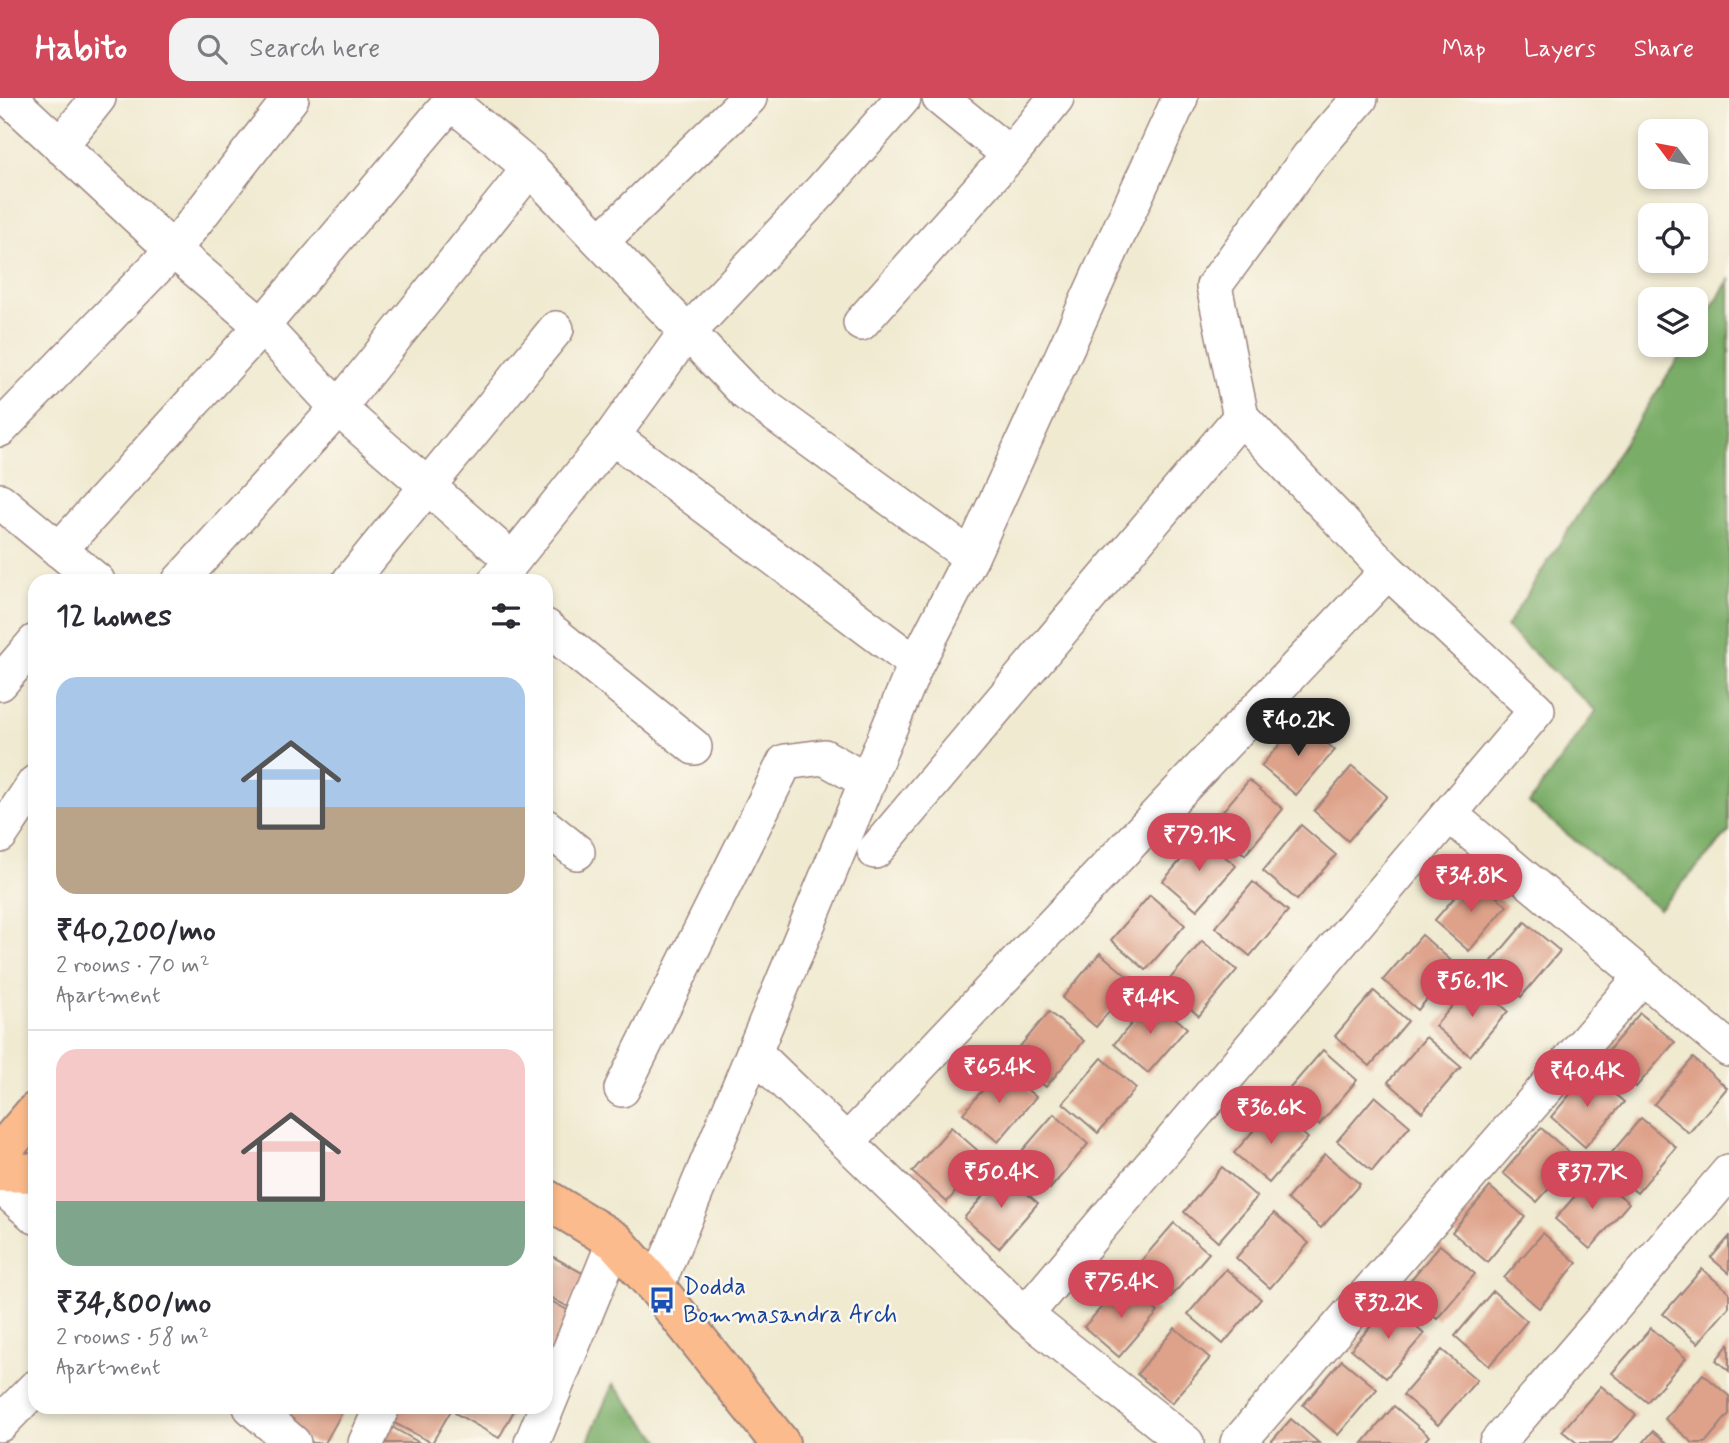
<!DOCTYPE html>
<html lang="en">
<head>
<meta charset="utf-8">
<style>
  body { margin:0; font-family:Mynerve,sans-serif; background:#f2f2f3; color:#2b2b33; height:100vh; display:flex; flex-direction:column; font-size:26px; white-space:nowrap }
  * { box-sizing:border-box; margin:0 }
  p { font-size:23px; color:#7c7c81 }
  .icon { flex:none; width:38px; height:38px; fill:none; stroke:currentColor; stroke-width:2; stroke-linecap:round; stroke-linejoin:round }
  .map { position:relative; flex:1; overflow:hidden }
  .sheet { position:absolute; left:28px; top:476px; width:525px; height:840px; display:flex; flex-direction:column; background:#fff; border-radius:21px; box-shadow:0 4px 10px #0003 }
  .sheet>* { flex:none }
  .needle { width:46px; rotate:302deg }
  .buttons { position:absolute; left:1638px; top:21px; display:grid; gap:14px }
  .buttons a { display:grid; place-items:center; width:70px; height:70px; border-radius:14px; background:#fff; box-shadow:0 4px 10px #0003; font-size:35px }
  .price { position:absolute; translate:-50% -60px; padding:0 16px; border-radius:24px; background:#d1495b; color:#fff; font-size:23px; line-height:46px; filter:drop-shadow(0 2px 4px #0008) }
  .price::after { content:''; position:absolute; left:50%; top:42px; width:21px; height:16px; margin-left:-10px; background:inherit; clip-path:polygon(0 0,100% 0,50% 100%) }
  .price.active { background:#222; color:#fff }
  ul { padding:0; list-style:none }
  li { display:grid; align-content:center; gap:14px; height:371px; padding:0 28px }
  li+li { border-top:2px solid #e1e1e2 }
  li span { display:grid; place-items:center; height:217px; border-radius:21px; color:#555 }
  li>.icon { margin-inline-start:auto }
  span .icon { width:126px; height:126px; fill:#fffc; stroke-width:1 }
  li b { font-size:30px }
  h2 { display:flex; justify-content:space-between; align-items:center; height:84px; padding:0 28px; font-size:30px }
  header { display:flex; align-items:center; gap:42px; box-sizing:border-box; height:98px; padding:0 35px; background:#d1495b; color:#fff }
  header strong { font-size:33px }
  nav { display:flex; gap:38px; margin-inline-start:auto; font-size:24px }
  .search { width:490px; height:63px; background:#f2f2f3; display:flex; align-items:center; gap:18px; box-sizing:border-box; padding:0 24px; border-radius:21px; color:#7c7c81; font-size:26px }
  .map>svg:first-child { display:block }
  .forest { fill:#7aad68; stroke:#62664a; stroke-width:2 }
  .building { fill:#dea189 }
  .lines { fill:none; stroke-linecap:round; stroke-linejoin:round }
  .minor-casing { stroke:#9d847e; stroke-width:38 }
  .major-casing { stroke:#9d847e; stroke-width:42 }
  .minor { stroke:#fff; stroke-width:35 }
  .major { stroke:#fbbb8c; stroke-width:38 }
  .labels { text-anchor:middle; stroke-width:5; stroke-linejoin:round; paint-order:stroke }
  .transit-label { font-size:24px; fill:#164399; stroke:#fbf7ec; text-anchor:start }
</style>
</head>
<body>
<header>
<strong>Habito</strong>
<div class="search"><svg class="icon" aria-label="search" viewBox="0 0 24 24"><circle cx="10" cy="10" r="6"/><path d="M15 15l6 6"/></svg>Search here</div>
<nav><a>Map</a><a>Layers</a><a>Share</a></nav>
</header>
<div class="map">
<svg width="1729" height="1345" viewBox="0 0 1729 1345">
  <rect width="100%" height="100%" fill="#fbf7ec"/>
  <filter id="ink" filterUnits="userSpaceOnUse"><feTurbulence type="fractalNoise" baseFrequency=".0143" numOctaves="2"/><feDisplacementMap in="SourceGraphic" scale="14" xChannelSelector="R" yChannelSelector="G"/><feConvolveMatrix kernelMatrix="1 2 1 2 8 2 1 2 1" color-interpolation-filters="sRGB"/></filter>
  <filter id="wash" filterUnits="userSpaceOnUse"><feTurbulence type="fractalNoise" baseFrequency=".00686" numOctaves="4" result="noise"/><feDisplacementMap in="SourceGraphic" scale="28" xChannelSelector="R" yChannelSelector="G"/><feGaussianBlur stdDeviation="1.57" result="paint"/><feColorMatrix in="noise" values="0 0 0 0 0 0 0 0 0 0 0 0 0 0 0 0 0 1.4 0 .05"/><feComposite in="paint" operator="in"/></filter>
  <g filter="url(#wash)">
    <rect width="100%" height="100%" fill="#f0ead1"/>
    <g class="forest">
      <path d="M1729 182V734L1659 811 1529 705 1596 613 1506 529 1687 247H1696V234Z"/>
      <path d="M613 1286 662 1345H587Z"/>
    </g>
    <g id="blocks">
      <g class="building">
        <path d="M1300 623 1335 652 1296 697 1261 668Z"/>
        <path d="M1352 668 1387 698 1348 743 1314 713Z"/>
        <path d="M1249 682 1283 711 1245 757 1211 727Z"/>
        <path d="M1301 727 1336 757 1297 802 1263 773Z"/>
        <path d="M1201 738 1236 768 1197 812 1163 783Z"/>
        <path d="M1473 778 1507 808 1469 853 1434 823Z"/>
        <path d="M1253 784 1288 813 1250 858 1215 829Z"/>
        <path d="M1150 797 1185 827 1146 872 1111 842Z"/>
        <path d="M1525 824 1560 853 1521 899 1487 869Z"/>
        <path d="M1422 837 1456 867 1418 912 1383 882Z"/>
        <path d="M1202 843 1237 872 1199 918 1164 888Z"/>
        <path d="M1100 855 1134 884 1096 929 1062 900Z"/>
        <path d="M1474 883 1508 913 1470 958 1435 928Z"/>
        <path d="M1374 893 1408 923 1370 968 1335 938Z"/>
        <path d="M1153 901 1187 930 1148 975 1114 946Z"/>
        <path d="M1049 914 1084 943 1046 989 1011 959Z"/>
        <path d="M1640 915 1675 944 1636 989 1602 960Z"/>
        <path d="M1426 939 1461 969 1422 1014 1388 984Z"/>
        <path d="M1323 952 1357 982 1319 1027 1284 997Z"/>
        <path d="M1102 960 1136 990 1098 1035 1063 1005Z"/>
        <path d="M1693 960 1727 990 1689 1035 1654 1006Z"/>
        <path d="M1001 970 1036 999 998 1044 963 1015Z"/>
        <path d="M1589 974 1624 1004 1585 1049 1551 1019Z"/>
        <path d="M1375 998 1410 1028 1372 1073 1337 1043Z"/>
        <path d="M1273 1010 1308 1040 1269 1085 1234 1055Z"/>
        <path d="M1054 1016 1088 1046 1050 1091 1015 1061Z"/>
        <path d="M1641 1020 1676 1049 1637 1095 1603 1065Z"/>
        <path d="M951 1029 985 1059 947 1104 912 1074Z"/>
        <path d="M1541 1030 1576 1060 1537 1104 1503 1075Z"/>
        <path d="M1325 1056 1360 1086 1321 1130 1287 1101Z"/>
        <path d="M1222 1069 1257 1099 1218 1144 1184 1114Z"/>
        <path d="M1003 1075 1038 1105 999 1150 964 1120Z"/>
        <path d="M1594 1076 1629 1105 1590 1151 1555 1121Z"/>
        <path d="M1490 1089 1525 1119 1487 1164 1452 1134Z"/>
        <path d="M1274 1115 1309 1145 1270 1190 1236 1160Z"/>
        <path d="M1174 1125 1209 1155 1170 1200 1135 1170Z"/>
        <path d="M1543 1135 1577 1165 1539 1210 1504 1180Z"/>
        <path d="M1729 1139V1175L1711 1160Z"/>
        <path d="M1440 1147 1475 1176 1437 1221 1402 1192Z"/>
        <path d="M546 1155 586 1177 568 1209 546 1197Z"/>
        <path d="M1226 1171 1261 1201 1223 1246 1188 1216Z"/>
        <path d="M1702 1171 1729 1194V1209L1698 1245 1663 1216Z"/>
        <path d="M1123 1185 1158 1214 1119 1259 1084 1229Z"/>
        <path d="M1493 1193 1527 1223 1489 1268 1455 1238Z"/>
        <path d="M546 1200 574 1216 553 1255 546 1251Z"/>
        <path d="M1390 1206 1424 1236 1386 1280 1351 1251Z"/>
        <path d="M1175 1230 1210 1260 1172 1305 1137 1276Z"/>
        <path d="M1651 1230 1686 1260 1647 1304 1612 1275Z"/>
        <path d="M1729 1246V1273L1716 1262Z"/>
        <path d="M1442 1252 1477 1282 1438 1327 1403 1297Z"/>
        <path d="M1342 1262 1377 1291 1338 1337 1303 1307Z"/>
        <path d="M1703 1276 1729 1298V1316L1705 1345H1693L1665 1321Z"/>
        <path d="M1601 1288 1636 1317 1612 1345H1577L1562 1333Z"/>
        <path d="M1394 1308 1429 1338 1423 1345H1363Z"/>
        <path d="M277 1309H345L325 1345H314L270 1320Z"/>
        <path d="M388 1309H453L432 1345 383 1319Z"/>
        <path d="M458 1309H516L499 1340 455 1315Z"/>
        <path d="M1291 1321 1319 1345H1270Z"/>
        <path d="M383 1324 420 1345H371Z"/>
        <path d="M1653 1333 1667 1345H1643Z"/>
      </g>
    </g>
  </g>
  <g filter="url(#ink)">
    <use href="#blocks" fill-opacity="0" stroke="#9d847e" stroke-width="2"/>
    <g class="lines">
      <g class="minor-casing">
        <g id="minor">
          <path d="M9 0 173 152 262 228 338 310 512 462"/>
          <path d="M940 0 1010 57"/>
          <path d="M60 48 98 0"/>
          <path d="M530 70 746 295 971 459"/>
          <path d="M601 143 749 0"/>
          <path d="M861 225 1010 57 1056 0"/>
          <path d="M1241 319 1214 188 1309 59 1360 0"/>
          <path d="M0 331 173 152 291 0"/>
          <path d="M612 338 680 243 822 92 903 0"/>
          <path d="M0 403 97 483"/>
          <path d="M59 452 262 228 451 4"/>
          <path d="M180 483 338 310 530 70 451 4 455 0"/>
          <path d="M350 483 556 231"/>
          <path d="M496 483 612 338 916 566"/>
          <path d="M546 529 694 649"/>
          <path d="M0 585 35 544"/>
          <path d="M1449 716 1729 951"/>
          <path d="M546 729 577 754"/>
          <path d="M0 737 35 685"/>
          <path d="M875 753 1241 319 1388 473 1537 612 1025 1217"/>
          <path d="M763 963 1025 1217 1186 1345"/>
          <path d="M622 991 785 664 824 659 868 684"/>
          <path d="M847 1044 1388 473"/>
          <path d="M0 1087 35 1118"/>
          <path d="M656 1189 916 566 971 459 1180 0"/>
          <path d="M251 1309 293 1345"/>
          <path d="M0 1326 35 1290"/>
          <path d="M366 1345 382 1309"/>
          <path d="M532 1345 615 1143"/>
          <path d="M1238 1345 1641 880"/>
          <path d="M1497 1345 1729 1074"/>
        </g>
      </g>
      <g class="major-casing">
        <g id="major">
          <path d="M0 1055 35 1014"/>
          <path d="M0 1074 35 1075"/>
          <path d="M546 1101 615 1143 656 1189 780 1345"/>
        </g>
      </g>
      <use href="#minor" class="minor"/>
      <use href="#major" class="major"/>
    </g>
  </g>
  <defs>
    <g id="bus-bare" transform="scale(2.1)"><path d="M-5-6H5V4H4V6H2V4H-2V6H-4V4H-5ZM-3.5-4V0h7V-4ZM-3.5 1.2v1.5H-2V1.2ZM2 1.2v1.5H3.5V1.2Z" fill="#1a4fb4" stroke="#fbf7ec" stroke-width="2.5" paint-order="stroke"/></g>
  </defs>
  <g fill-rule="evenodd">
    <use href="#bus-bare" x="662" y="1202"/>
  </g>
  <g class="labels">
    <g class="transit-label">
      <text x="683" y="1196">Dodda<tspan x="683" dy="28">Bommasandra Arch</tspan></text>
    </g>
  </g>
</svg>
<div class="buttons">
<a><svg class="needle" viewBox="-14 -14 28 28"><path d="M0-13l5 13h-10z" fill="#e53935"/><path d="M0 13l5-13h-10z" fill="#7c7c81"/></svg></a>
<a><svg class="icon" aria-label="locate" viewBox="0 0 24 24"><circle cx="12" cy="12" r="6"/><path d="M12 2v4M12 18v4M2 12h4M18 12h4"/></svg></a>
<a><svg class="icon" aria-label="layers" viewBox="0 0 24 24"><path d="M12 4l9 5-9 5-9-5zM3 14l9 5 9-5"/></svg></a>
</div>
<b class="price active" style="left:1298px;top:660px">₹40.2K</b>
<b class="price" style="left:1199px;top:775px">₹79.1K</b>
<b class="price" style="left:1471px;top:816px">₹34.8K</b>
<b class="price" style="left:1472px;top:921px">₹56.1K</b>
<b class="price" style="left:1150px;top:938px">₹44K</b>
<b class="price" style="left:999px;top:1007px">₹65.4K</b>
<b class="price" style="left:1587px;top:1011px">₹40.4K</b>
<b class="price" style="left:1271px;top:1048px">₹36.6K</b>
<b class="price" style="left:1001px;top:1112px">₹50.4K</b>
<b class="price" style="left:1592px;top:1113px">₹37.7K</b>
<b class="price" style="left:1121px;top:1222px">₹75.4K</b>
<b class="price" style="left:1388px;top:1243px">₹32.2K</b>
<section class="sheet">
<h2>12 homes<svg class="icon" aria-label="filters" viewBox="0 0 24 24"><path d="M4 7h16M4 17h16"/><circle cx="9" cy="7" r="2"/><circle cx="15" cy="17" r="2"/></svg></h2>
<ul>
<li><span style="background:linear-gradient(#a9c7e8 60%,#b9a48a 0)"><svg class="icon" aria-label="home" viewBox="0 0 24 24"><path d="M3 11l9-7 9 7M6 9v11h12V9"/></svg></span><div><b>₹40,200/mo</b><p>2 rooms · 70 m²</p><p>Apartment</p></div></li>
<li><span style="background:linear-gradient(#f6c9c9 70%,#7fa58c 0)"><svg class="icon" aria-label="home" viewBox="0 0 24 24"><path d="M3 11l9-7 9 7M6 9v11h12V9"/></svg></span><div><b>₹34,800/mo</b><p>2 rooms · 58 m²</p><p>Apartment</p></div></li>
</ul>
</section>
</div>
</body>
</html>
